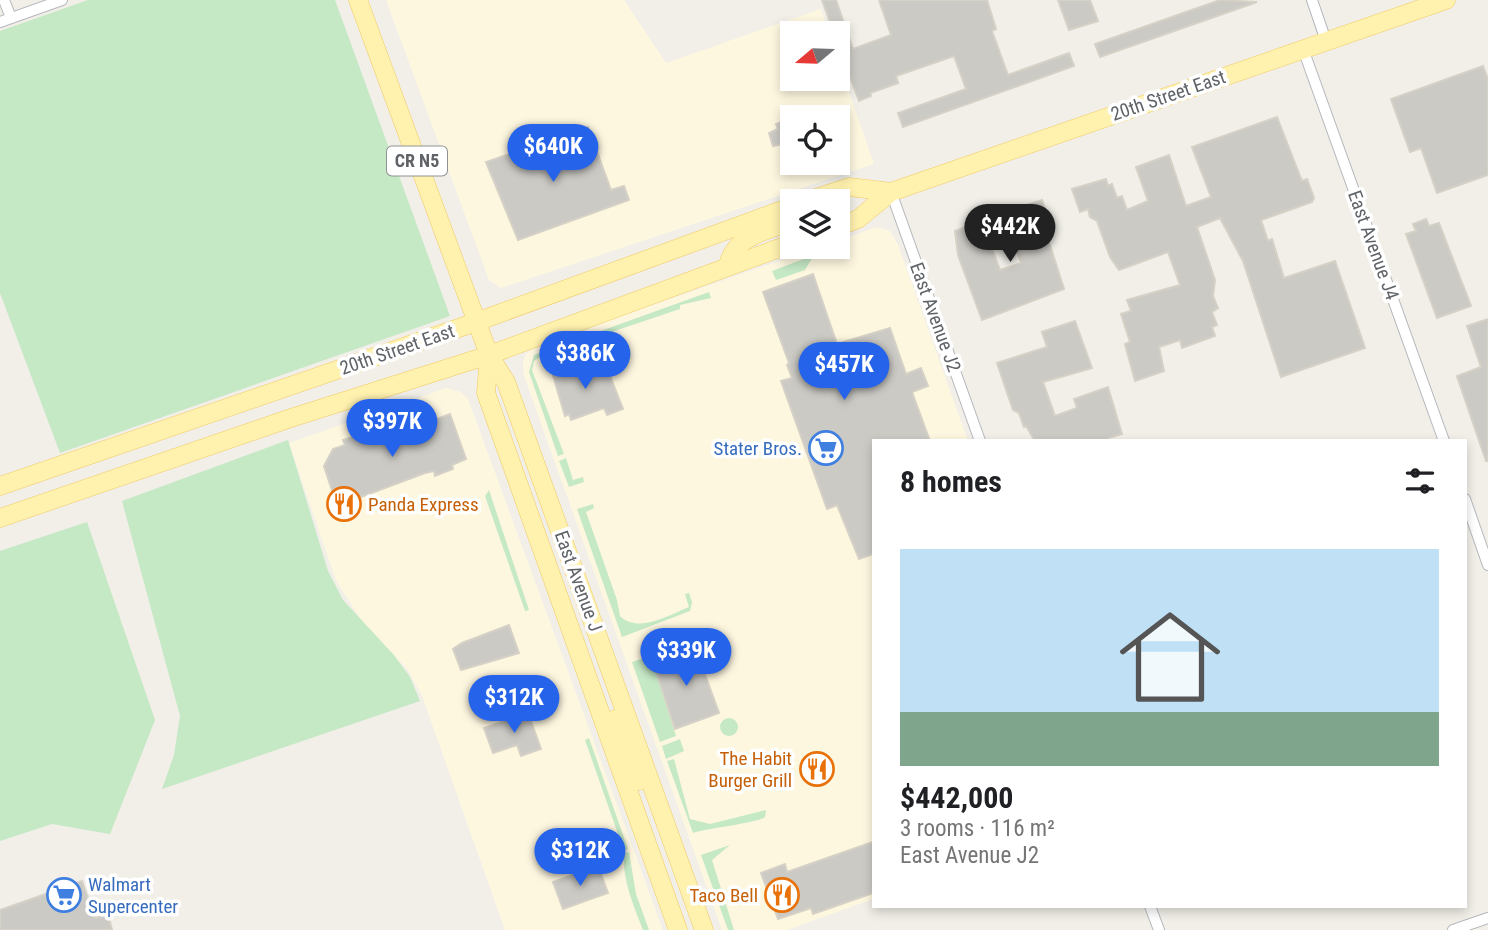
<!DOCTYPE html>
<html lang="en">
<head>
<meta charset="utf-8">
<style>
  body { margin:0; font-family:"Roboto Condensed",sans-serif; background:#f6f6f6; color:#202124; height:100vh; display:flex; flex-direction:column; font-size:26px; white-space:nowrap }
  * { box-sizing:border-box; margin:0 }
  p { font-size:23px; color:#757577 }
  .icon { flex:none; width:38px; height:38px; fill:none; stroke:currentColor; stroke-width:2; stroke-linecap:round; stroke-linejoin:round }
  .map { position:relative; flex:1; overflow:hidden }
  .details { position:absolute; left:872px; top:439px; width:595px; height:469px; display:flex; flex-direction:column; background:#fff; border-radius:0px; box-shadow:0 4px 10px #0003 }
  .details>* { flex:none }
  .needle { width:46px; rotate:251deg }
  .controls { position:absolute; left:780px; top:21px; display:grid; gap:14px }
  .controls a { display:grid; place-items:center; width:70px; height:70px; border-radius:0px; background:#fff; box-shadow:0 4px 10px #0003; font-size:35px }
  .price { position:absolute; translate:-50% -60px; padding:0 16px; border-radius:24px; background:#2563eb; color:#fff; font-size:23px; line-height:46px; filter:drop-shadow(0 2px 4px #0008) }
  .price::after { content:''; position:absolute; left:50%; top:42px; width:21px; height:16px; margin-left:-10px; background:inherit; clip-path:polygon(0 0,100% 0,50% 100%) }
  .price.active { background:#222; color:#fff }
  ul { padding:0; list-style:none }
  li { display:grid; align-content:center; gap:14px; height:371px; padding:0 28px }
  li+li { border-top:2px solid #e0e0e0 }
  li span { display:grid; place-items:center; height:217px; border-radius:0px; color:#555 }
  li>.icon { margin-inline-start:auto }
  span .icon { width:126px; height:126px; fill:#fffc; stroke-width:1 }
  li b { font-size:30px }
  h2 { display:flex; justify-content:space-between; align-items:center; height:84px; padding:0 28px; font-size:30px }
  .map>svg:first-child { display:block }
  .commercial { fill:#fef7e0; fill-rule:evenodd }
  .green { fill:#c5e8c5 }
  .building { fill:#cccac5; stroke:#d6d1c6; stroke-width:2 }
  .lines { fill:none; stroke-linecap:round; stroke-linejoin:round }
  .street-casing { stroke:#b5b8bc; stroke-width:12 }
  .primary-casing { stroke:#f2c960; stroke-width:19 }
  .street { stroke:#fff; stroke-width:10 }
  .primary { stroke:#fff2af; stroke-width:18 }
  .labels { text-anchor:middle; stroke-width:7; stroke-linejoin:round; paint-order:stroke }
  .shield { fill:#fff; stroke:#8f9295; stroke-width:2 }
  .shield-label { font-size:18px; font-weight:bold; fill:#5f6368 }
  .street-label { font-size:19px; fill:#5f6368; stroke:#fff }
  .shop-label { font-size:19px; fill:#366cbe; stroke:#fff; text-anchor:end }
  .food-label { font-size:19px; fill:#c56008; stroke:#fff; text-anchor:end }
</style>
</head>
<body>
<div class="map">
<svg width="1488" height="930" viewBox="0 0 1488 930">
  <rect width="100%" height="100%" fill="#f1efe8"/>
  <g class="commercial">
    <path d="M386 0H624L666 63 821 9 829 33H793V79H838V60L874 164 501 288 489 280ZM793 117H838V163H793Z"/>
    <path d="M877 227 890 231 898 245 968 441H873V899L787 930H722L524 376 523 362 526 354 539 344 820 247H838V241Z"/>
    <path d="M446 388 461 392 468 399 663 930H505L422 696 408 670 364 624 336 581 289 443Z"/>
  </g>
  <g class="green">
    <path d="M88 0H335L450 316 60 453 0 293V31Z"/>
    <path d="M814 255 805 270 776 280 772 271Z"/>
    <path d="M709 292 711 298 680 305V309L543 355 534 361 532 370 564 454 558 456 529 372 534 355Z"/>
    <path d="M288 440 328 571 343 600 393 654 410 677 420 701 162 789 174 755 180 716 122 501Z"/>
    <path d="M566 458 573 480 583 477 584 482 569 487 559 461Z"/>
    <path d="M489 490 529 610 525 611 485 496Z"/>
    <path d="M593 504 594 508 586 512 617 600 620 616C638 634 669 615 689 607L685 594 689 593 692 602 690 611 622 637 577 509Z"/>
    <path d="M87 522 155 720 110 834 52 824 0 841V551Z"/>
    <path d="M701 638 704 640 695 647 653 663 676 736 660 742 632 662Z"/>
    <circle cx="729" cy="727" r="9"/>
    <path d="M589 738 628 849 624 851 585 740Z"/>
    <path d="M680 739 684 751 666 759 662 746Z"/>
    <path d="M674 759 690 819 710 824 766 810 765 817C759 823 707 828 693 833L667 761Z"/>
    <path d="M730 845 712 860 734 930H728L701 855Z"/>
    <path d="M629 852 636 894 649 930H643C634 906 622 880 624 853Z"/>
  </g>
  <g class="building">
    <path d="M822 0H836L853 49 891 35 879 0H987L996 29 992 31 1008 75 1069 53 1074 66 903 127 898 113 966 89 954 56 896 76 898 83 870 93 871 96 859 101 838 45V33H834Z"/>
    <path d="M1058 0H1090L1098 21 1069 30Z"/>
    <path d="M1220 0 1257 2 1100 57 1095 44Z"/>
    <path d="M1483 66 1488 79V175L1437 193 1421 148 1410 152 1391 99Z"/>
    <path d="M1277 117 1302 181 1307 179 1314 198 1312 202 1261 220 1268 241 1272 239 1284 278 1335 261 1365 348 1281 377 1243 261 1220 218 1197 227 1215 280 1213 296 1218 308 1212 312 1217 325 1212 327 1215 336 1182 348 1180 340 1159 347 1164 371 1135 381 1125 344 1130 342 1121 314 1131 311 1127 300 1180 285 1168 252 1119 270 1110 257 1097 221 1090 217 1088 209 1080 212 1072 189 1106 179 1108 186 1112 184 1117 198 1122 196 1127 210 1148 201 1136 167 1169 155 1186 206 1211 197 1192 147Z"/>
    <path d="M793 118V142L773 146 769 133 778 129 776 124Z"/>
    <path d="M588 127 611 190 624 186 629 200 518 240 486 162Z"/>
    <path d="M1042 200 1050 223 1045 224 1048 239 1064 289 982 320 958 255 955 231 982 221 1000 270 1021 263 1016 250 1019 249 1014 235 1019 233 1015 209Z"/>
    <path d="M1426 219 1429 226 1439 223 1471 306 1437 318 1406 234 1416 231 1413 224Z"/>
    <path d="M813 274 837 344 890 328 906 374 921 368 928 386 912 392 930 441H873V554L859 559 837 505 827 509 781 381 792 378 787 365 789 363 763 292Z"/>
    <path d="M1488 319V461H1486L1457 376 1481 367 1467 326Z"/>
    <path d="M1075 321 1092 368 1043 382 1055 416 1077 408 1074 399 1108 387 1122 434 1108 438 1109 441H1035L1026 426 1024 427 1019 413 1013 410 997 363 1047 347 1042 332Z"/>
    <path d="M588 359 593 376 608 371 623 409 607 415 604 408 571 420 569 414 565 416 552 372Z"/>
    <path d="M450 414 466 459 452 465 453 469 435 476 434 471 425 473 337 506 324 466 333 449 345 445 343 440 360 434 362 439 380 432 382 440Z"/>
    <path d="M509 625 519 653 461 670 453 649 462 643Z"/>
    <path d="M695 647 719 713 675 729 653 662Z"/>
    <path d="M528 713 541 749 521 756 517 745 493 753 484 728Z"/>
    <path d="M873 842V893L813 914 811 908 778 919 761 873 785 864 787 872Z"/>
    <path d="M598 866 608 893 563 909 553 882Z"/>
    <path d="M82 881 95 918 108 914 112 930H0V910Z"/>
  </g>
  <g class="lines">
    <g class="street-casing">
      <g id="street">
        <path d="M4 0 11 18"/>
        <path d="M1312 0 1326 41"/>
        <path d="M0 22 62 0"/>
        <path d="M1303 49 1444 441"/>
        <path d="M891 192 980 441"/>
        <path d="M1465 499 1488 565"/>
        <path d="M1150 906 1159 930"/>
        <path d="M1453 930 1488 918"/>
      </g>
    </g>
    <g class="primary-casing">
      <g id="primary">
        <path d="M358 0 489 355 506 382 704 930"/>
        <path d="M807 201 849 187 891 192"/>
        <path d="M838 227 858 219 891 192 1446 0"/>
        <path d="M728 266C734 235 767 231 793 221"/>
        <path d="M489 355 486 393 678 930"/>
        <path d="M0 486 476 322 793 206"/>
        <path d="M0 518 291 418 489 355 793 243"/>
        <path d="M615 719 639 781"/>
      </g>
    </g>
    <use href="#street" class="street"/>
    <use href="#primary" class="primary"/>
  </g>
  <defs>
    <g id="supermarket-ring" transform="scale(1.75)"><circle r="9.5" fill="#fff" stroke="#3f7fe0" stroke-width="1.5"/><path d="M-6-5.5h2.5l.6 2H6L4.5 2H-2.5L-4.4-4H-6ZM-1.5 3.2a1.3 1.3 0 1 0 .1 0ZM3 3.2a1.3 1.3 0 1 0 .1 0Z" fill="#3f7fe0"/></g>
    <g id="restaurant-ring" transform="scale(1.75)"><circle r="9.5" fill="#fff" stroke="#e8710a" stroke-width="1.5"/><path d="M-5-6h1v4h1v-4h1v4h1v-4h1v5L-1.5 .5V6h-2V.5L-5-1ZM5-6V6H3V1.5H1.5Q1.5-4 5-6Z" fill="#e8710a"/></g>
  </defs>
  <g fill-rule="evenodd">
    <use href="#supermarket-ring" x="826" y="448"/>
    <use href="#restaurant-ring" x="344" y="504"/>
    <use href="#restaurant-ring" x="817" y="769"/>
    <use href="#supermarket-ring" x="64" y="895"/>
    <use href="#restaurant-ring" x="782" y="895"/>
  </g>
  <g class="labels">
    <rect class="shield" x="387" y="146.5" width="60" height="29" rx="5"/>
    <g class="shield-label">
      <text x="417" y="167">CR N5</text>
    </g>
    <g class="street-label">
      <text transform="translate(1168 95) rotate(-19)" y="7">20th Street East</text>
      <text transform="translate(1374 245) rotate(70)" y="7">East Avenue J4</text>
      <text transform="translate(936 317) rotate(70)" y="7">East Avenue J2</text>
      <text transform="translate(397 349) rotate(-19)" y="7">20th Street East</text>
      <text transform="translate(579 581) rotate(70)" y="7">East Avenue J</text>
    </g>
    <g class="shop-label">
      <text x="802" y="455">Stater Bros.</text>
      <text x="88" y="891" text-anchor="start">Walmart<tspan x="88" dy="22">Supercenter</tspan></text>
    </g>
    <g class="food-label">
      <text x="368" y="511" text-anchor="start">Panda Express</text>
      <text x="792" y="765">The Habit<tspan x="792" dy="22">Burger Grill</tspan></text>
      <text x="758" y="902">Taco Bell</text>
    </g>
  </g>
</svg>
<div class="controls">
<a><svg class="needle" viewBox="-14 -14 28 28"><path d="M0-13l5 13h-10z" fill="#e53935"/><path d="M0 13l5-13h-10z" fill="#757577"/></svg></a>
<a><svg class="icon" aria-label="locate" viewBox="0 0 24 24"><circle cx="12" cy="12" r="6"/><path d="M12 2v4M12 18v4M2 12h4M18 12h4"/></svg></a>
<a><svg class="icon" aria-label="layers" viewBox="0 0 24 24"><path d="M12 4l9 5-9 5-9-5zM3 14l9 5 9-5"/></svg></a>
</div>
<b class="price" style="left:553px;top:184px">$640K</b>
<b class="price active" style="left:1010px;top:264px">$442K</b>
<b class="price" style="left:585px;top:391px">$386K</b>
<b class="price" style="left:844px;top:402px">$457K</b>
<b class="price" style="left:392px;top:459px">$397K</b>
<b class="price" style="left:686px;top:688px">$339K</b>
<b class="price" style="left:514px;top:735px">$312K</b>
<b class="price" style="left:580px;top:888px">$312K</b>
<section class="details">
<h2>8 homes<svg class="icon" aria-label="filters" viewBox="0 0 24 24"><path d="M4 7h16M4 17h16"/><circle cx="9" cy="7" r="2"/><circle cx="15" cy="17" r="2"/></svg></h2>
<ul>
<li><span style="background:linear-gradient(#bfe0f5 75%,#7fa58c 0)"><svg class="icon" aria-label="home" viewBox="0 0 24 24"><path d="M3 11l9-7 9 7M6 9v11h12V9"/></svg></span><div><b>$442,000</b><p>3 rooms · 116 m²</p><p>East Avenue J2</p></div></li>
</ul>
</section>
</div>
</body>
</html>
